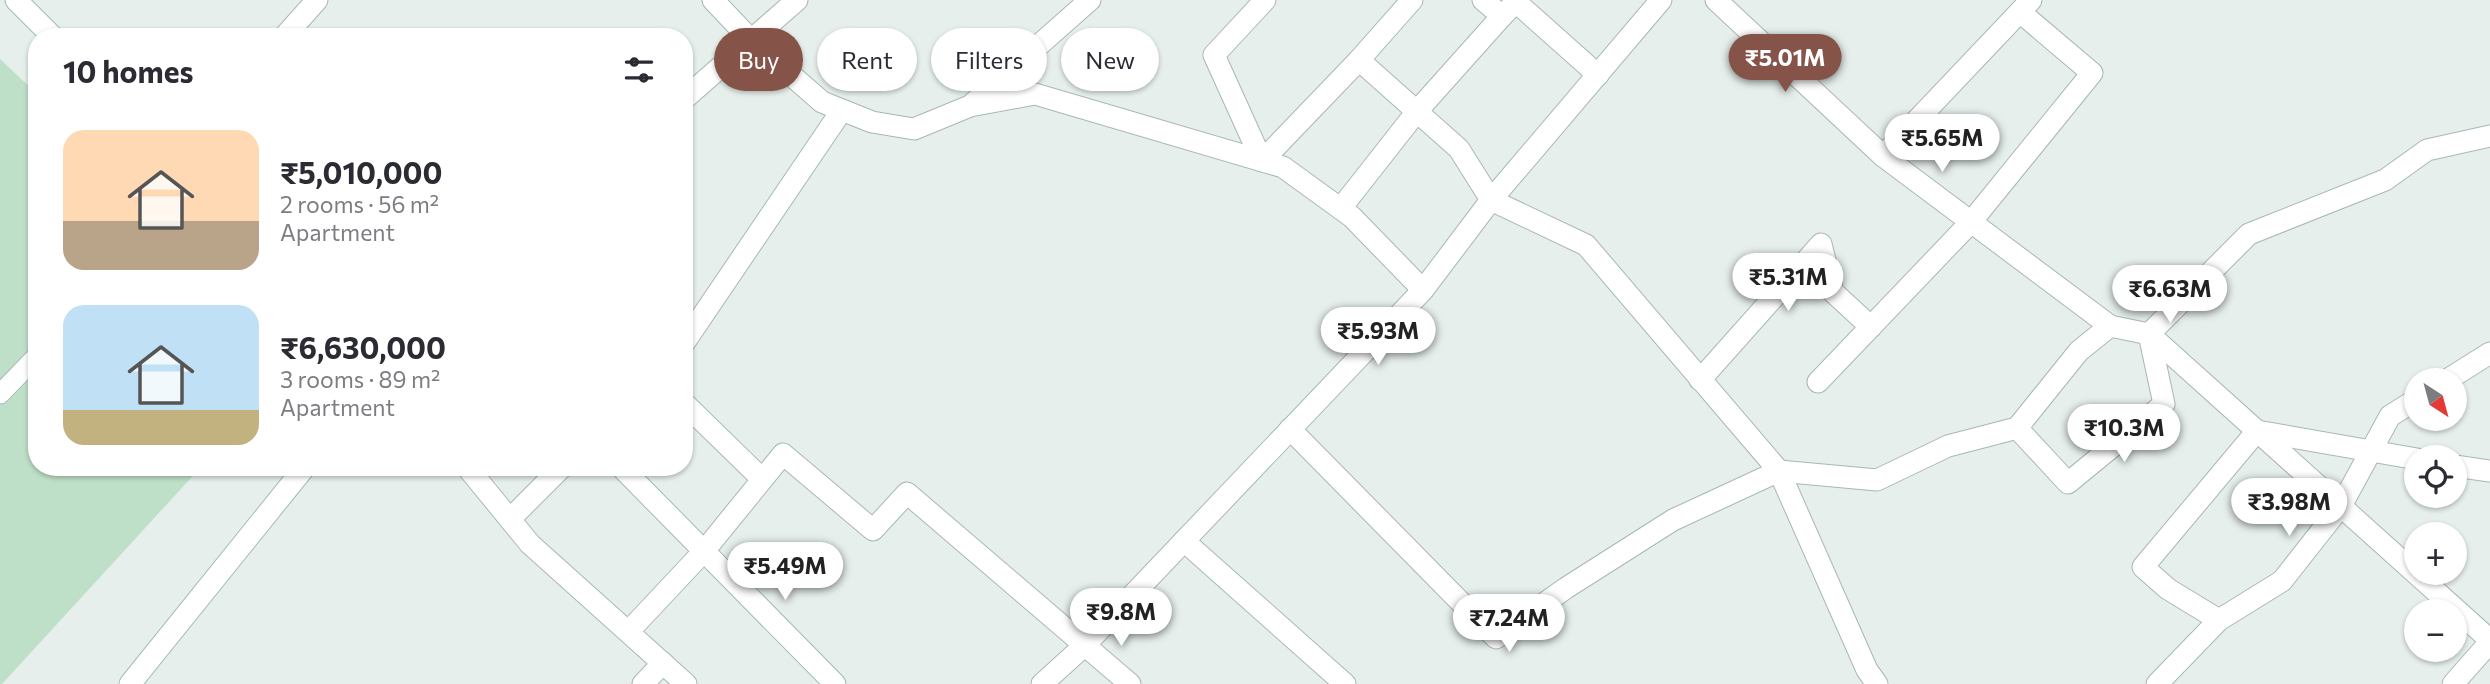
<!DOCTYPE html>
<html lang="en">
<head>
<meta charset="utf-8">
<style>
  body { margin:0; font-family:Commissioner,sans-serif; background:#f7f7f7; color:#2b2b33; height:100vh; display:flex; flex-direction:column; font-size:26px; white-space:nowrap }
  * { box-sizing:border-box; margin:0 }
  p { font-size:23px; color:#7c7c81 }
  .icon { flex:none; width:38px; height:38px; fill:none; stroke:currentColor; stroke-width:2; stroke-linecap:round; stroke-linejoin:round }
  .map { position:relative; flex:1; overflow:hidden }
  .drawer { position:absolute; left:28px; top:28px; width:665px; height:448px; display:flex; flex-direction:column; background:#fff; border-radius:28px; box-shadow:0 2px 5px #0004 }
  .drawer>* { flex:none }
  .banner { position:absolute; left:714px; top:28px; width:665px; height:63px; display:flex; gap:14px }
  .needle { width:46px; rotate:144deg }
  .buttons { position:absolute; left:2404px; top:368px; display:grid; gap:14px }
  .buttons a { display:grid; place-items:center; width:63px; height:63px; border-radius:50%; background:#fff; box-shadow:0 2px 5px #0004; font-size:35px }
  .price { position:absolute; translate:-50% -60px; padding:0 16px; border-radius:24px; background:#fff; color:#222; font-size:23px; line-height:46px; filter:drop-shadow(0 2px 4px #0008) }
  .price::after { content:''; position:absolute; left:50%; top:42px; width:21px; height:16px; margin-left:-10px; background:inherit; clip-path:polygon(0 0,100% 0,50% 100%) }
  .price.active { background:#855347; color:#fff }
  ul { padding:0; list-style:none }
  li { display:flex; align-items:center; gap:21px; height:175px; padding:0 35px }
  li span { display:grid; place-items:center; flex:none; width:196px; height:140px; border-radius:21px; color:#555 }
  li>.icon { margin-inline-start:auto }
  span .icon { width:84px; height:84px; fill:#fffc; stroke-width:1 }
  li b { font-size:30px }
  h2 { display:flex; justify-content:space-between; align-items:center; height:84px; padding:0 35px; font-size:30px }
  .tag { padding:0 24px; border-radius:32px; background:#fff; box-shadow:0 2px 5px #0004; font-size:24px; line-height:63px }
  .tag.active { background:#855347; color:#fff }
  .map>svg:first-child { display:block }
  .green { fill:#bfe0c8 }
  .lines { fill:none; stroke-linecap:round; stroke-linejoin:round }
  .service-casing { stroke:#a8b8b2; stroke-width:21 }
  .minor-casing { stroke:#a8b8b2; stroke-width:23 }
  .tertiary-casing { stroke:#a8b8b2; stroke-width:23 }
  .secondary-casing { stroke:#a4bbb3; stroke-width:23 }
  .service { stroke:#fff; stroke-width:19 }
  .minor { stroke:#fff; stroke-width:21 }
  .tertiary { stroke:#fff; stroke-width:21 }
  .secondary { stroke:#fff; stroke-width:21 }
</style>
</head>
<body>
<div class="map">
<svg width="2490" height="684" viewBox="0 0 2490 684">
  <rect width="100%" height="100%" fill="#e6efeb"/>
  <path class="green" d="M0 59 37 94V467H201L2 684H0Z"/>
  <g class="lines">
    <g class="service-casing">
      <path id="service" d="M0 394 37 356"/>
    </g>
    <g class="minor-casing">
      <g id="minor">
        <path d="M1265 0 1214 55 1262 161 1359 60 1412 0"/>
        <path d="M1483 0 1502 16 1516 2 1598 75"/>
        <path d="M1716 0 1883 156"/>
        <path d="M2031 0 1883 156 2110 326"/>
        <path d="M284 37 317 0"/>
        <path d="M1359 60 1459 149 1491 200 1586 245 1779 471 1867 670 1877 684"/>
        <path d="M684 99 797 0"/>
        <path d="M970 106 1090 0"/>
        <path d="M1341 208 1418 110 1502 16"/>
        <path d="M684 343 842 110"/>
        <path d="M1700 380 1821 244 1833 292 1871 327"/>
        <path d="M2447 380 2490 353"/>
        <path d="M1818 382 1971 222 2092 73 2020 12"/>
        <path d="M684 403 762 479"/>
        <path d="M2017 428 2068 483 2164 404 2149 334 2249 234 2385 180 2427 150 2490 136"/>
        <path d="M1290 429 1496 638 1566 588 1673 520 1779 471 1877 480 1948 446 2017 428 2079 351 2110 326 2149 334 2490 640"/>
        <path d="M2455 466 2490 471"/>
        <path d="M467 467 530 544 686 684"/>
        <path d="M621 467 835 684"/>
        <path d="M510 519 562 467"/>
        <path d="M1184 541 1345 684"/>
        <path d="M2219 620 2168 589 2143 567 2257 431 2417 459"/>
        <path d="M629 631 705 550 783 454 873 530 907 493 1130 684"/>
        <path d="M643 684 663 663"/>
        <path d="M2157 684 2219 620 2282 581 2341 506 2390 416 2417 399"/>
        <path d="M2453 684 2490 642"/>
      </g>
    </g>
    <g class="tertiary-casing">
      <g id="tertiary">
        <path d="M713 0 751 40 822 102 872 122 914 129 970 106 1035 94 1283 167 1352 217 1423 290"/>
        <path d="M1042 684 1085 645 1423 290 1491 200 1661 0"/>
      </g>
    </g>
    <g class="secondary-casing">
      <g id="secondary">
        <path d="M16 0 53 37"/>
        <path d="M130 684 305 467"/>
      </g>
    </g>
    <use href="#service" class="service"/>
    <use href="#minor" class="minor"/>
    <use href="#tertiary" class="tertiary"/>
    <use href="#secondary" class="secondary"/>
  </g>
</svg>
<div class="buttons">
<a><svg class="needle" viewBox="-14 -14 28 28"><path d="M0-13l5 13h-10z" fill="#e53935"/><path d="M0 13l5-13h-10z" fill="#7c7c81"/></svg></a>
<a><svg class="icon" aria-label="locate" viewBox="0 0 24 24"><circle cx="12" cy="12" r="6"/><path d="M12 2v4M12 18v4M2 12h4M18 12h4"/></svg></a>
<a>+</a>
<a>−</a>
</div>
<b class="price active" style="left:1785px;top:94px">₹5.01M</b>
<b class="price" style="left:1942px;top:174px">₹5.65M</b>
<b class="price" style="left:1788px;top:313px">₹5.31M</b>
<b class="price" style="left:2170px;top:325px">₹6.63M</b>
<b class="price" style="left:1378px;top:367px">₹5.93M</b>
<b class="price" style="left:2124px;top:464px">₹10.3M</b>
<b class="price" style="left:2289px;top:538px">₹3.98M</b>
<b class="price" style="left:785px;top:602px">₹5.49M</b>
<b class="price" style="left:1121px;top:648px">₹9.8M</b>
<b class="price" style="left:1509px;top:654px">₹7.24M</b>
<div class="banner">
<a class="tag active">Buy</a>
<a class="tag">Rent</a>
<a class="tag">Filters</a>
<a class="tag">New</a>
</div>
<section class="drawer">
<h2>10 homes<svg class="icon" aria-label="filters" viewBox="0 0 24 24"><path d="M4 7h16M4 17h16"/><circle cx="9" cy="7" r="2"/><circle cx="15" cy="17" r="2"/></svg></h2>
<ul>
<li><span style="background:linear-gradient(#ffd9b3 65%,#b9a48a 0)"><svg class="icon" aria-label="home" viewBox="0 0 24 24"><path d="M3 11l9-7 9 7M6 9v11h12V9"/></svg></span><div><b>₹5,010,000</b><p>2 rooms · 56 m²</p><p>Apartment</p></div></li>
<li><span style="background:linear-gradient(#bfe0f5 75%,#c2b280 0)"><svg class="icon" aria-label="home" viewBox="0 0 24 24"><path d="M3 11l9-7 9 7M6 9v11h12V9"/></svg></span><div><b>₹6,630,000</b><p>3 rooms · 89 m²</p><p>Apartment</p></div></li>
</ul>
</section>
</div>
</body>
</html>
